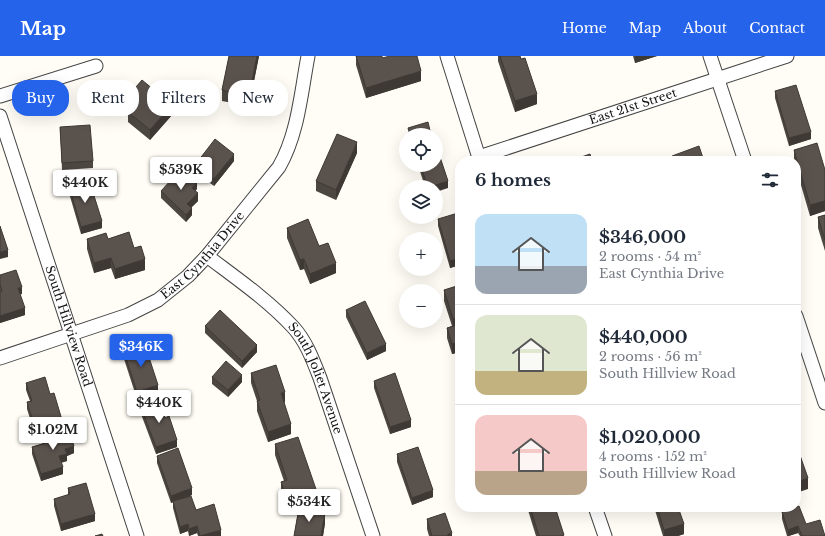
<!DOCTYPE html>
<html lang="en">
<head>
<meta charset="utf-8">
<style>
  body { margin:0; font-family:"Libre Baskerville",serif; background:#f6f6f7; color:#1f2937; height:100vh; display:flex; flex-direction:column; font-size:15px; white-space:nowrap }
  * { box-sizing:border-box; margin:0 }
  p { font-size:13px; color:#747a83 }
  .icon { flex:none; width:22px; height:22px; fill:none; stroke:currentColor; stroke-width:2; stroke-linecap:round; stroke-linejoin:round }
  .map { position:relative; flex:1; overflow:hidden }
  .panel { position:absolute; left:455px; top:100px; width:346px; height:356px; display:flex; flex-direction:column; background:#fff; border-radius:16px; box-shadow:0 4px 16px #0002 }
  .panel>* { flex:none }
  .banner { position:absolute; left:12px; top:24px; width:380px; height:36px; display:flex; gap:8px }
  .controls { position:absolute; left:399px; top:72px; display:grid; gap:8px }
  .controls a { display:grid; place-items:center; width:44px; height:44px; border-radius:50%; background:#fff; box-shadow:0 4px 16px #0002; font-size:20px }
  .price { position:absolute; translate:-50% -34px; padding:0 9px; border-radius:4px; background:#fff; color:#222; font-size:13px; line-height:26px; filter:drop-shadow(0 1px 2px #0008) }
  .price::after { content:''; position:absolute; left:50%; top:24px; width:12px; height:9px; margin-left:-6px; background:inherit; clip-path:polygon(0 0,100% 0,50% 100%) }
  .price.selected { background:#2563eb; color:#fff }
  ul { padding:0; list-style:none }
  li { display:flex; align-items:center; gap:12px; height:100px; padding:0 20px }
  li+li { border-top:1px solid #e0e1e3 }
  li span { display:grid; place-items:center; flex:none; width:112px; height:80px; border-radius:12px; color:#555 }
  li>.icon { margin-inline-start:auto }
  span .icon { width:48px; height:48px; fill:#fffc; stroke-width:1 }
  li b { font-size:17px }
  h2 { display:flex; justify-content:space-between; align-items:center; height:48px; padding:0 20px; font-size:17px }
  .pill { padding:0 14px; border-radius:16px; background:#fff; box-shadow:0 4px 16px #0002; font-size:14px; line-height:36px }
  .pill.selected { background:#2563eb; color:#fff }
  header { display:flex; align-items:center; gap:24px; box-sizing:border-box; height:56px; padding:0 20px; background:#2563eb; color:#fff }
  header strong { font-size:19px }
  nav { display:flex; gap:22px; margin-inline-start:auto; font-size:14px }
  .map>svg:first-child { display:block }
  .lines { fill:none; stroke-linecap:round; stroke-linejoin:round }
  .minor-casing { stroke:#444; stroke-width:15 }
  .minor { stroke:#fff; stroke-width:13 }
  .wall { fill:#4d4742 }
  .shaded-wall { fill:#3f3936 }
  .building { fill:#5a524d; stroke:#3f3936 }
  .labels { text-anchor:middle; stroke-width:4; stroke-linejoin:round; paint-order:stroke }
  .street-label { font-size:12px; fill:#111; stroke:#fff }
</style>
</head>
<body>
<header>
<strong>Map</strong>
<nav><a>Home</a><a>Map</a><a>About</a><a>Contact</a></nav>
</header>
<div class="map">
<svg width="825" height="480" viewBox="0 0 825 480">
  <rect width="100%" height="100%" fill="#fffdf5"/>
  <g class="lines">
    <g class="minor-casing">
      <g id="minor">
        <path d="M447 0 480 105"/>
        <path d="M710 0 745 105"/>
        <path d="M0 40 96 10"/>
        <path id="s1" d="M0 60 137 480"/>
        <path id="s2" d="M479 101 787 0"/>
        <path id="s3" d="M207 200C236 222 268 244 293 271 306 285 313 304 320 322L373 480"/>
        <path d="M796 260 825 347"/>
        <path id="s4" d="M0 302 128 259 158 244 188 220 207 200 279 111C298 78 301 37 308 0"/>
        <path d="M595 451 605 480"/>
      </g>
    </g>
    <use href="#minor" class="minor"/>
  </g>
  <g class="wall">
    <path d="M229 0H259L249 50 222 45V34Z"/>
    <path d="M356 0H382V2L421 25 366 42 356 9Z"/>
    <path d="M498 0H520L537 48 515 56 498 5Z"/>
    <path d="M633 0H657L635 7Z"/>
    <path d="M775 35 811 83 789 90 775 42Z"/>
    <path d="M129 39 172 59 150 84 128 66V56L131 52 129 49Z"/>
    <path d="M60 71 93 105V112L62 114Z"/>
    <path d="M794 94 825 114V155L810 160 796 112V105H794Z"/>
    <path d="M357 97 336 144 316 135V125Z"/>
    <path d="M234 105 214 130 195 116V109Z"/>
    <path d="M418 109H436L448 132 436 131H425Z"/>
    <path d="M69 130 102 172 81 178 69 137Z"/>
    <path d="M197 133 195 135 198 145 191 152 192 159 186 166 161 142V135Z"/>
    <path d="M825 159V195L818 172V161Z"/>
    <path d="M438 163H460V209L450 212 438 170Z"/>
    <path d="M287 172 319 190 336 217 310 228 304 213 300 214 287 182Z"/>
    <path d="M87 183H108L145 214 115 223 111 212 94 217 87 193Z"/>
    <path d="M0 219 22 238H20L25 259 0 267Z"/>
    <path d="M460 229V296L452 298 447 282V272L452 270 444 245V234Z"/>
    <path d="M346 254 386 295 367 304 346 261Z"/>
    <path d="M205 270 257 296 242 312 205 277Z"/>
    <path d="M124 296 158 336 137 343 124 303Z"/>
    <path d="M251 317 285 346 284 347 291 378 268 386 257 355V345L251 327Z"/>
    <path d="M212 321 242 326 228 341 212 328Z"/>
    <path d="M374 325 411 371 390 378 374 332Z"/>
    <path d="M26 327 50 338 62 371 44 376 42 369 33 372 27 353V346L30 345 26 334Z"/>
    <path d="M141 351 165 362 177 391 156 398 141 358Z"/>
    <path d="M47 379 74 397 67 400V405L61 407 63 418 41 425 32 398V391L47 386Z"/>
    <path d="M275 388 318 449 306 453 325 467 323 480H294L298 456 289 459 281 436V426L284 425 275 399Z"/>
    <path d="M397 398 433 441 412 449 397 406Z"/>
    <path d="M157 400 192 439 189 440 196 454 221 480H198L197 477 189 480 188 475 180 478 173 452V446L171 447 157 407Z"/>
    <path d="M68 432 95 465 61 475 54 450V443L68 439Z"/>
    <path d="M527 451H555L564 480H536Z"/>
    <path d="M654 451H678L684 478 678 480H663Z"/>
    <path d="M782 456 806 468 825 480H800L798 477 789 480H787L782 463Z"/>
    <path d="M427 463 452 480H429L427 473Z"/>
  </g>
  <g class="shaded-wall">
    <path d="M257 0H259L249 50V40Z"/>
    <path d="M635 0H657L635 7Z"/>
    <path d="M421 15V25L366 42V32Z"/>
    <path d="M537 38V48L515 56V45Z"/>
    <path d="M172 49V59L150 84V74Z"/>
    <path d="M811 76V83L789 90V82Z"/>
    <path d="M357 86V97L336 144V134Z"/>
    <path d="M234 98V105L214 130V123Z"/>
    <path d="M448 125V132L436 136V131H430Z"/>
    <path d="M197 126V133L192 139V132Z"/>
    <path d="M198 137V145L187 155V148Z"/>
    <path d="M825 145V155L810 160V149Z"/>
    <path d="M192 152V159L186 166V159Z"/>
    <path d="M102 165V172L81 178V171Z"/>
    <path d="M8 194V201L0 203V196Z"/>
    <path d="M111 202V212L94 217V207Z"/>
    <path d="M460 202V209L450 212V205Z"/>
    <path d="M145 203V214L115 223V213Z"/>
    <path d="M304 203V213L300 214V204Z"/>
    <path d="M336 207V217L310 228V218Z"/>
    <path d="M22 231V238L18 239V232Z"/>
    <path d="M25 252V259L0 267V260Z"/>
    <path d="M460 261V271L453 273V263Z"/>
    <path d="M460 286V296L452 298V288Z"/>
    <path d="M386 288V295L367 304V297Z"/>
    <path d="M257 289V296L242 312V305Z"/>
    <path d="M242 319V326L228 341V334Z"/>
    <path d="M158 329V336L137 343V336Z"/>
    <path d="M285 336V346L281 348V337Z"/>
    <path d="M42 362V369L33 372V365Z"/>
    <path d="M62 364V371L44 376V369Z"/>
    <path d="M411 364V371L390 378V371Z"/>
    <path d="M291 368V378L268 386V376Z"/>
    <path d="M177 384V391L156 398V391Z"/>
    <path d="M74 390V397L67 400V405L59 407V400L65 393Z"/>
    <path d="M63 411V418L41 425V418Z"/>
    <path d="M808 422V433L796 437V426Z"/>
    <path d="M192 432V439L171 447V440Z"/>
    <path d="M433 434V441L412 449V442Z"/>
    <path d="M318 439V449L289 459V449Z"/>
    <path d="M325 457V467L323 480H321Z"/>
    <path d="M95 458V465L61 475V468Z"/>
    <path d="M188 468V475L180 478V471Z"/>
    <path d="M684 468V478L678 480H664V474Z"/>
    <path d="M197 470V477L189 480V473Z"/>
    <path d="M798 470V477L788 480V474Z"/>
    <path d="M221 474V480H200Z"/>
    <path d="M452 477V480H448V478Z"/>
  </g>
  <g class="building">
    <path d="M229 0H257L249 40 222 34Z"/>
    <path d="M356 0H382V2L390 0H417L421 15 366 32Z"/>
    <path d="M500 0H520L521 3 525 2 537 38 515 45Z"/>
    <path d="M142 24 172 49 150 74 128 56 137 46 129 39Z"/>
    <path d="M796 29 811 76 789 82 775 35Z"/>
    <path d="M428 66 431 79H410L408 72Z"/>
    <path d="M90 69 93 105 62 107 60 71Z"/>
    <path d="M337 78 357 86 336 134 316 125Z"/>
    <path d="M215 83 234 98 214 123 195 109Z"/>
    <path d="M817 87 825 114V145L810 149 794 94Z"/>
    <path d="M436 89 448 125 430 131H428L420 109H436Z"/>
    <path d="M699 90 704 105H673L672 100Z"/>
    <path d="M590 98 592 105H570Z"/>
    <path d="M182 112 197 126 192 132 198 137 187 148 192 152 186 159 161 135Z"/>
    <path d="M89 124 102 165 81 171 69 130Z"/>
    <path d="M458 157 460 163V202L450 205 438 163Z"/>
    <path d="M825 159V184L818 161Z"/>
    <path d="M308 163 319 190 328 187 336 207 310 218 304 203 300 204 287 172Z"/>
    <path d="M0 170 8 194 0 196Z"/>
    <path d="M129 176 134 192 141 190 145 203 115 213 111 202 94 207 87 183 106 177 108 183Z"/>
    <path d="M16 214 22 231 18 232 25 252 0 260V236L2 235 0 228V219Z"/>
    <path d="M460 229V261L453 263 444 234Z"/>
    <path d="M365 245 386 288 367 297 346 254Z"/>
    <path d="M220 254 257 289 242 305 205 270Z"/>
    <path d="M460 268V286L452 288 447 272Z"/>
    <path d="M145 289 158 329 137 336 124 296Z"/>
    <path d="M226 305 242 319 228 334 212 321Z"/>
    <path d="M276 309 285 336 281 337 291 368 268 376 257 345 260 344 251 317Z"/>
    <path d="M395 317 411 364 390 371 374 325Z"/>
    <path d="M45 321 50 338 54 337 62 364 44 369 42 362 33 365 27 346 32 345 26 327Z"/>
    <path d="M160 345 165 362 169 360 177 384 156 391 141 351Z"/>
    <path d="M68 372 74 390 65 393 67 398 59 400 63 411 41 418 32 391 49 386 47 379Z"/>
    <path d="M298 381 318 439 289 449 281 426 287 424 275 388Z"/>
    <path d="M796 388 808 422 796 426Z"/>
    <path d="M418 391 433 434 412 442 397 398Z"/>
    <path d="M178 392 192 432 171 440 157 400Z"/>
    <path d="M86 427 95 458 61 468 54 443 70 438 68 432Z"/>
    <path d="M191 440 196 454 214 448 221 474 200 480 197 470 189 473 188 468 180 471 173 445Z"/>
    <path d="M799 450 806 468 820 464 825 480H802L798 470 788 474 782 456Z"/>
    <path d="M530 451H555L564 479 561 480H539Z"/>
    <path d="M657 451H678L684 468 664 474Z"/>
    <path d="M299 452 325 457 321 480H294Z"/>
    <path d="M445 457 452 477 448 478V480H431H432L427 463Z"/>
    <path d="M102 478 103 480H95Z"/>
  </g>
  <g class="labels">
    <g class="street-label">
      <text dy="4" stroke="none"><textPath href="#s2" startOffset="162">East 21st Street</textPath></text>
      <text dy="4" stroke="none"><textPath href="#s4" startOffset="232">East Cynthia Drive</textPath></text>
      <text dy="4" stroke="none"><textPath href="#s1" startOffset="221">South Hillview Road</textPath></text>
      <text dy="4" stroke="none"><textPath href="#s3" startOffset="168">South Joliet Avenue</textPath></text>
    </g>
  </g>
</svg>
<div class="controls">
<a><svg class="icon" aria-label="locate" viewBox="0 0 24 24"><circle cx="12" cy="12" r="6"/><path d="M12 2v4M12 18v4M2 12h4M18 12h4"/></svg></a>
<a><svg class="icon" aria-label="layers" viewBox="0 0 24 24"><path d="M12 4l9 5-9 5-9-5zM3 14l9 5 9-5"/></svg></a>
<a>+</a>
<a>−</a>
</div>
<b class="price" style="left:181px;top:135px">$539K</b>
<b class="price" style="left:85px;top:148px">$440K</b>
<b class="price selected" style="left:141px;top:312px">$346K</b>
<b class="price" style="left:159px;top:368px">$440K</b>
<b class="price" style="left:53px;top:395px">$1.02M</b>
<b class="price" style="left:309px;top:467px">$534K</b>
<div class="banner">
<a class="pill selected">Buy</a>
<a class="pill">Rent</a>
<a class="pill">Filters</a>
<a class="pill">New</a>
</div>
<section class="panel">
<h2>6 homes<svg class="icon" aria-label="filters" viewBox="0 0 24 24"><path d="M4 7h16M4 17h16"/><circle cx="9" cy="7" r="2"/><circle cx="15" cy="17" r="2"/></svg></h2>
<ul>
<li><span style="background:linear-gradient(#bfe0f5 65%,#9aa5b1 0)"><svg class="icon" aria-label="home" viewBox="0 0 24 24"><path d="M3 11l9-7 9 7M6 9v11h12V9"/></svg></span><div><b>$346,000</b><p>2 rooms · 54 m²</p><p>East Cynthia Drive</p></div></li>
<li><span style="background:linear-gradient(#dfe7d0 70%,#c2b280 0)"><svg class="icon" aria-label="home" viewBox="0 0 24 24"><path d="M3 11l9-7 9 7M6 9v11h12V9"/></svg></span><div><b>$440,000</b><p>2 rooms · 56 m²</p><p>South Hillview Road</p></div></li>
<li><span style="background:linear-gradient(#f6c9c9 70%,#b9a48a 0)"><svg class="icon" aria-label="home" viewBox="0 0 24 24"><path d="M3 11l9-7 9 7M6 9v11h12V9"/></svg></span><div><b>$1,020,000</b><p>4 rooms · 152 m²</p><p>South Hillview Road</p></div></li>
</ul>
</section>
</div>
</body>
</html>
